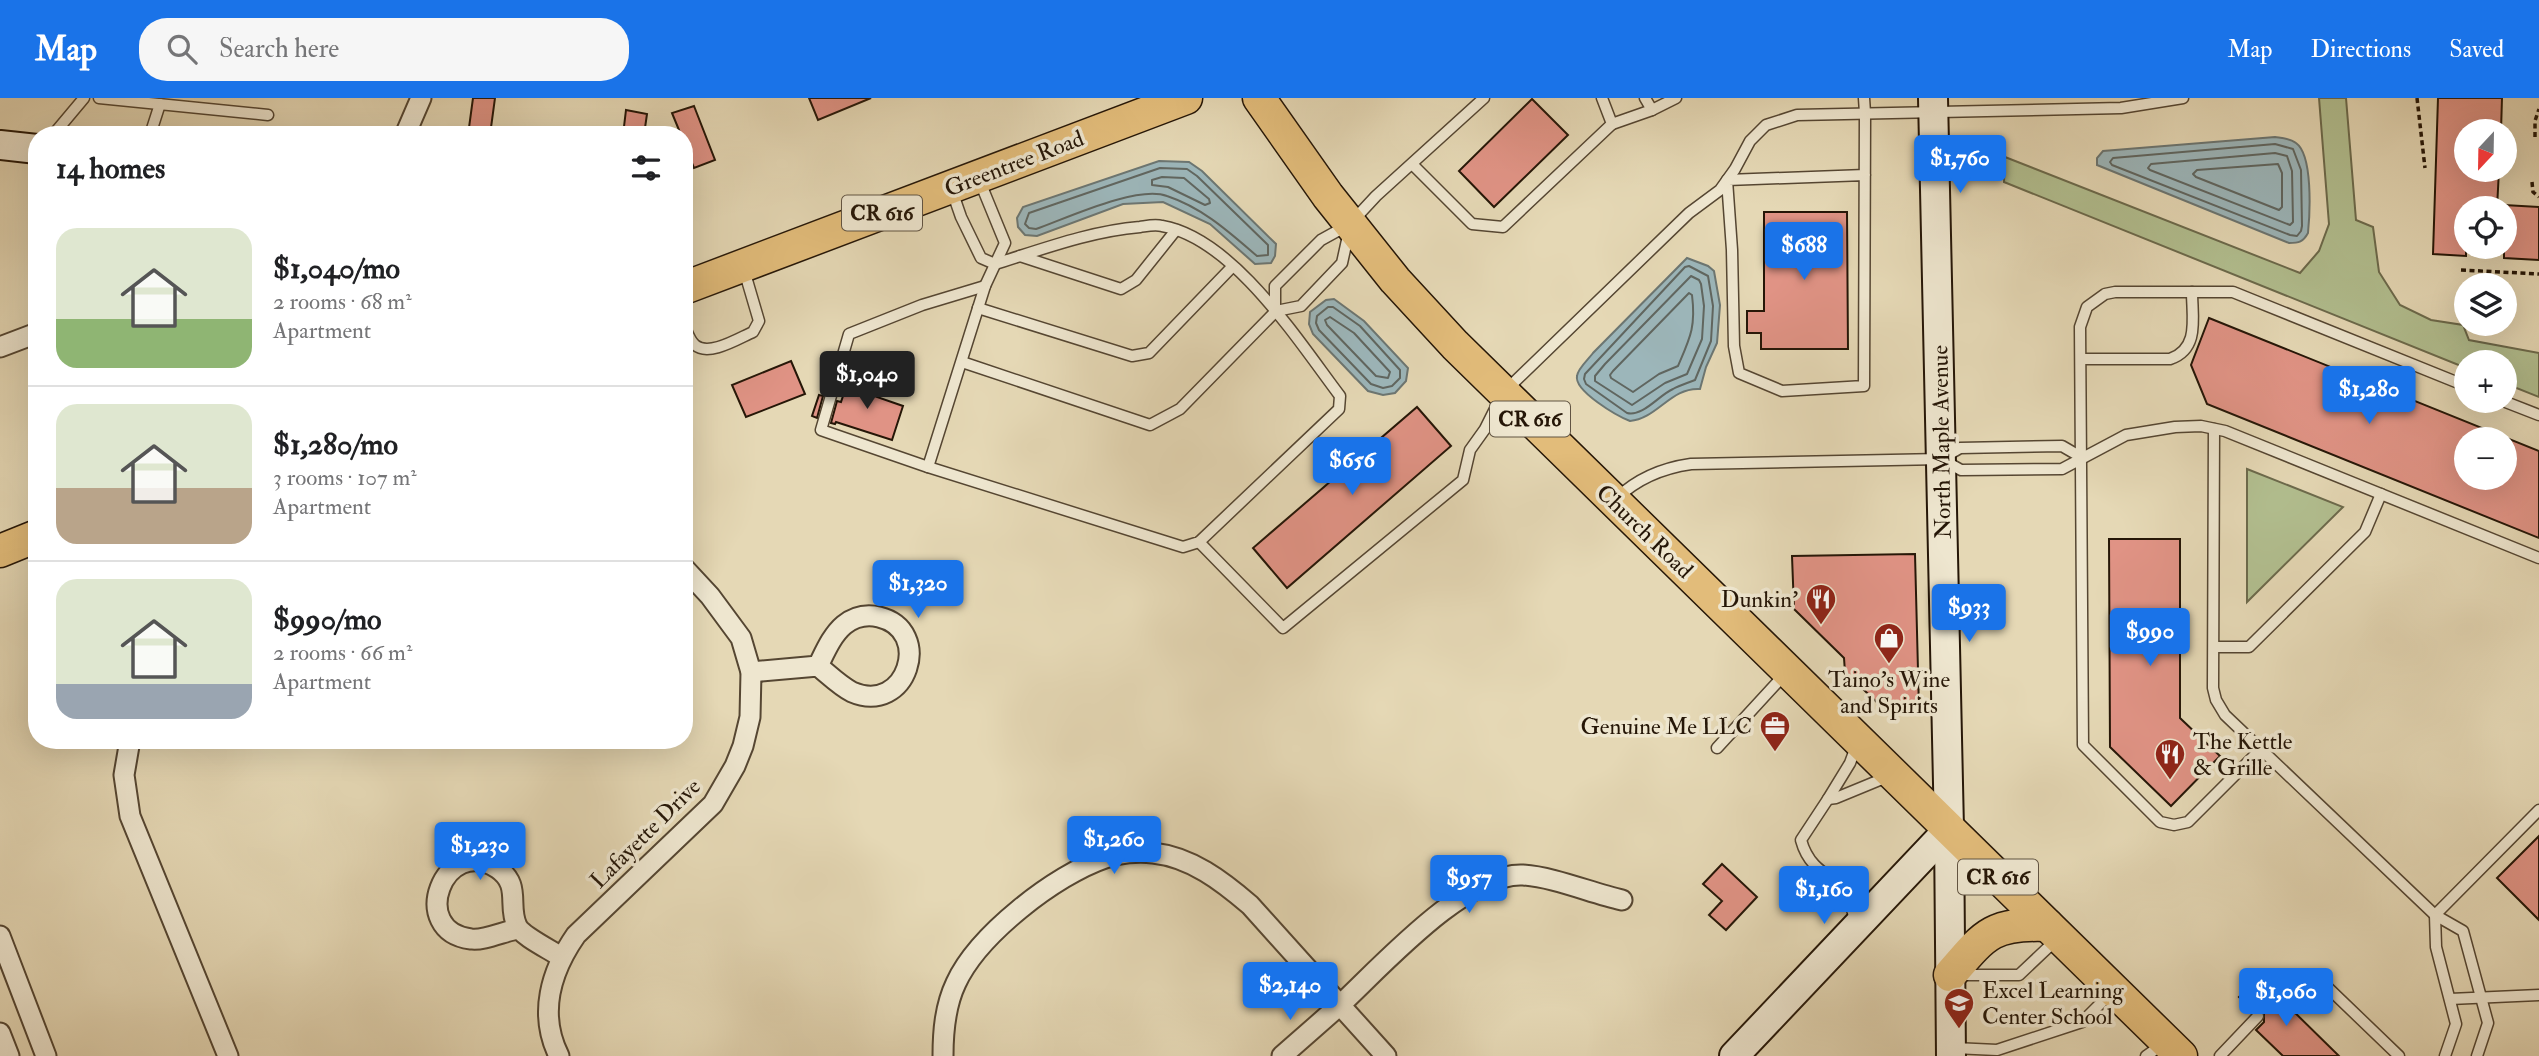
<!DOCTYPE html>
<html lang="en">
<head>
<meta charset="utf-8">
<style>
  body { margin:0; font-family:"IM FELL Double Pica",serif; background:#f6f6f6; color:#202124; height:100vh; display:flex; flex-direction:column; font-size:26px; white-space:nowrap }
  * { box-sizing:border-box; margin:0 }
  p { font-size:23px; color:#757577 }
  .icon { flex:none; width:38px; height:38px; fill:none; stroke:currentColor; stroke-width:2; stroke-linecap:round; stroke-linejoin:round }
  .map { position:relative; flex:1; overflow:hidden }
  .details { position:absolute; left:28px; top:28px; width:665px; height:623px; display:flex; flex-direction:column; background:#fff; border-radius:28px; box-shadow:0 7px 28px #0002 }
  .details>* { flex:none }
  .needle { width:46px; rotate:202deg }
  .controls { position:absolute; left:2454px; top:21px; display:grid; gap:14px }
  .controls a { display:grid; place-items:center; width:63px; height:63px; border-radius:50%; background:#fff; box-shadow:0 7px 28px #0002; font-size:35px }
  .price { position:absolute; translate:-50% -60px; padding:0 16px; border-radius:7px; background:#1a73e8; color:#fff; font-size:23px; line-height:46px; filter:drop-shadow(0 2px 4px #0008) }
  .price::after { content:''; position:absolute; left:50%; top:42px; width:21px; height:16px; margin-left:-10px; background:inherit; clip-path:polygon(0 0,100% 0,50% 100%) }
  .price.on { background:#222; color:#fff }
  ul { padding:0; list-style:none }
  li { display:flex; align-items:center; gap:21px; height:175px; padding:0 28px }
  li+li { border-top:2px solid #e0e0e0 }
  li span { display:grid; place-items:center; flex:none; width:196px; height:140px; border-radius:21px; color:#555 }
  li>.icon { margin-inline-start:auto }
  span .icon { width:84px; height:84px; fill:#fffc; stroke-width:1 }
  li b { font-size:30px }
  h2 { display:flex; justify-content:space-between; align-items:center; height:84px; padding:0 28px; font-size:30px }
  header { display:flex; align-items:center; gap:42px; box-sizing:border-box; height:98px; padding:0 35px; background:#1a73e8; color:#fff }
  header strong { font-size:33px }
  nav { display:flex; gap:38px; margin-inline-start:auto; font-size:24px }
  .search { width:490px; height:63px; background:#f6f6f6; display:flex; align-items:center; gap:18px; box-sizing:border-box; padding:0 24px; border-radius:28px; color:#757577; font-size:26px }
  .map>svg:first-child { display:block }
  .green { fill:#b2bf90; stroke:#6c6a4c; stroke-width:2 }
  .water { fill:#9cb6ba; stroke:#6c7672; stroke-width:2 }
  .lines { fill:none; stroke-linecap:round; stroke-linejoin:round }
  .shore { stroke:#606660; stroke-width:2 }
  .building { fill:#e09385; stroke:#251607; stroke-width:2; fill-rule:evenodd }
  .lane-casing { stroke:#554632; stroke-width:13 }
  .street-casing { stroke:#554632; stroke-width:23 }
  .secondary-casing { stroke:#251607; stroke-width:32 }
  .primary-casing { stroke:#251607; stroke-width:35 }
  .path { stroke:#251607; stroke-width:3.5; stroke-dasharray:5 3.5; stroke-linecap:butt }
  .lane { stroke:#eee6cf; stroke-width:10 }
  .street { stroke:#eee6cf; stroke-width:19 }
  .secondary { stroke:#eee6cf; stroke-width:28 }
  .primary { stroke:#e2bc7a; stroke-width:32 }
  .labels { text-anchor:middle; stroke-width:7; stroke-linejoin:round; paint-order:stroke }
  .shield { fill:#eee6cf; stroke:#615443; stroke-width:2 }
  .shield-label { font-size:21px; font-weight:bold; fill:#251607 }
  .street-label { font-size:23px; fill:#251607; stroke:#eee6cf }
  .poi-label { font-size:23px; fill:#251607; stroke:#eee6cf; text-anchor:end }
</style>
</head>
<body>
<header>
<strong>Map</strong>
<div class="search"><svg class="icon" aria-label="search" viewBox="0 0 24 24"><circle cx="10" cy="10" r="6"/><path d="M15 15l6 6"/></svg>Search here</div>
<nav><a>Map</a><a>Directions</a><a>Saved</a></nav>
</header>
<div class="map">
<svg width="2539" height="958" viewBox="0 0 2539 958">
  <rect width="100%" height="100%" fill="#e5d8b5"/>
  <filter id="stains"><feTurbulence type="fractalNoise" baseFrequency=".00286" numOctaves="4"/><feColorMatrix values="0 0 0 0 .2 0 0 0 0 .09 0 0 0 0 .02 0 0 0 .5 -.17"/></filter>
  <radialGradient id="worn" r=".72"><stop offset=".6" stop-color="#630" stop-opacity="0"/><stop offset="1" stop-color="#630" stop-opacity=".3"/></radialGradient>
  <g class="green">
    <path d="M2319 0H2346L2356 122 2373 129 2379 174 2400 207 2431 222 2463 227 2469 242 2539 255V299L2504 285V264H2466V270L2004 84 2005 59 2300 175 2319 153 2329 126Z"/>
    <path d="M2247 371 2343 409 2247 504Z"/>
  </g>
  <g class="water">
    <path d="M2275 39C2282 40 2290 40 2296 45 2313 57 2310 115 2308 135 2303 144 2299 145 2289 145L2097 67V60L2103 53Z"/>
    <path d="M1159 63 1189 64 1202 73 1276 146 1275 158 1271 165 1255 166 1210 126 1163 104 1123 106 1037 138 1025 137 1018 129 1017 120 1023 109Z"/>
    <path d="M1687 160 1708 168 1714 173 1720 207 1717 245 1706 269 1700 291C1671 289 1657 321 1630 323 1617 318 1574 293 1577 278 1578 270 1588 262 1593 255Z"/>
    <path d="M1334 201 1364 223 1408 270 1406 283 1395 295 1383 297 1368 293 1313 236 1309 226 1310 214 1326 202Z"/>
  </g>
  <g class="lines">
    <g class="shore">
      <path d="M2275 46 2293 51 2301 72 2302 128 2301 133 2297 138 2290 137 2112 67 2110 64 2113 60Z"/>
      <path d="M2275 55 2287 58 2292 73 2293 124 2290 127 2150 72 2148 70 2151 66Z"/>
      <path d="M2278 66 2282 75V109L2279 112 2196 79 2193 76 2197 72Z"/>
      <path d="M1160 70 1187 71 1197 78 1268 147V157L1257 158C1229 134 1203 110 1167 98 1137 87 1067 120 1036 131L1029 130 1025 126 1029 115Z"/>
      <path d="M1162 79 1184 80 1209 101 1210 105 1205 107 1168 89 1152 87V82Z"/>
      <path d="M1689 168 1708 178 1713 208 1711 243 1695 282C1688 285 1680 287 1673 291 1659 297 1643 319 1627 315L1586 286 1584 281 1585 276 1685 169Z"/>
      <path d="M1691 178 1699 182 1701 186 1704 208 1702 241 1687 276 1665 285 1632 307 1595 283V278L1605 266Z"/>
      <path d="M1689 195 1692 197C1696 229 1690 240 1678 268L1659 276 1633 294 1611 280 1610 277 1613 273Z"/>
      <path d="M1328 209H1333L1360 228 1400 272V280L1392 288 1383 290 1371 286 1319 232 1316 225 1317 218Z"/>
      <path d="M1330 219 1354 235 1390 274 1388 280 1376 278 1327 227 1325 222Z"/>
    </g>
  </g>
  <g class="building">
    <path d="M473 0H495L490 37H468Z"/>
    <path d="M809 0H871L818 22Z"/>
    <path d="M2438 0H2502L2501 33H2466V72H2499L2497 110H2466V158L2433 156Z"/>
    <path d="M1532 1 1568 37 1494 109 1459 73Z"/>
    <path d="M694 8 715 62 694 70 684 46V37H681L672 15Z"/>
    <path d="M626 12 647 16 644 37H623Z"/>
    <path d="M2504 107 2539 109V162L2504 160Z"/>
    <path d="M1764 114H1847L1848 251H1761V235H1747V213H1764Z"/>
    <path d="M2209 220 2539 353V440L2207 306 2191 267ZM2466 341H2504V380H2466Z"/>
    <path d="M791 263 805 296 746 319 732 287Z"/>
    <path d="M849 280 877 289 874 298 903 308 892 342 836 324 835 326 831 325 837 303 841 304Z"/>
    <path d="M819 297 823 298 817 320 812 318Z"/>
    <path d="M1417 309 1451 348 1287 490 1253 450Z"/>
    <path d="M2109 441H2180V620L2220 658 2171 708 2110 649Z"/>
    <path d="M1915 456 1919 611H1884L1845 574 1844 560 1794 511 1792 458Z"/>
    <path d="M2539 738V822L2497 780Z"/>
    <path d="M1722 766 1757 799 1726 832 1709 817 1722 803 1703 786Z"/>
    <path d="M2253 885 2267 899 2265 905 2267 910H2278L2284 904 2339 958H2283L2256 932 2264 924V913L2259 911 2253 913 2239 899Z"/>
  </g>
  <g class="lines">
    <g class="lane-casing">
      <g id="lane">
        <path d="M99 0 268 17"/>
        <path d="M1645 0 1652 12 1676 0"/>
        <path d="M1864 0 1865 15 1864 288 1782 293 1739 275 1734 248 1732 152 1727 82 1865 77"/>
        <path d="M1612 26 1652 12"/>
        <path d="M53 37 84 0"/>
        <path d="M150 37 160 6"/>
        <path d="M1412 66 1472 126 1503 129 1612 26 1602 0"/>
        <path d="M952 93 961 119 981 160 995 166C1043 151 1091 133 1140 129 1147 128 1155 126 1162 128 1233 140 1299 244 1340 298L1339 311 1199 444 1183 449 928 369 821 332 849 236 922 207 985 188"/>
        <path d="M1020 158 1121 191 1136 182 1176 132"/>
        <path d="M978 210 1132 258 1149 255 1232 169"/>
        <path d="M1275 213V188L1321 142 1350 126 1376 98 1484 0"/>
        <path d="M684 227C687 233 689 242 695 247 709 259 739 240 753 234L759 223 744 172"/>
        <path d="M2081 261H2170C2200 251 2192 219 2192 194"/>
        <path d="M962 264 1150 327 1180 311 1276 213 1301 208 1342 165 1349 133"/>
        <path d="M2503 303 2539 317"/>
        <path d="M2214 331 2213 590 2216 602 2225 617 2435 817 2463 833 2488 925 2477 958"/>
        <path d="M1945 363 1961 372 2062 371 2126 337 2175 329 2201 328 2225 333 2539 460"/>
        <path d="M928 369 985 188 1005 145 980 84"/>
        <path d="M1617 400C1638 380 1663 370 1691 366L1941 361 1960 350 2062 348 2081 359"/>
        <path d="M1199 444 1283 530 1463 382 1470 352 1485 331 1503 295 1689 115 1720 92 1735 71 1750 43 1766 27 1797 17 2121 10 2183 0"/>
        <path d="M2214 549H2249L2365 434 2381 396"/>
        <path d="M1857 646 1850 665 1828 701 1836 700 1887 679"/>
        <path d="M1717 650 1785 576"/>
        <path d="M2261 651 2188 724 2174 727 2160 724 2083 647 2080 229 2087 209 2105 196 2115 194H2233L2466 288"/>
        <path d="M1828 701 1801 742C1808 768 1824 775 1845 790"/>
        <path d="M1856 824 1845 790 1860 800 1874 804"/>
        <path d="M1958 877H2019L2057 841"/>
        <path d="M2450 901 2539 897"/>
        <path d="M2272 904 2297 879 2305 878 2321 883 2399 958"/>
        <path d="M1954 950 1997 952 2082 924 2111 895"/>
        <path d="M2146 958 2163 946"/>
        <path d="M2220 958 2258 918"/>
        <path d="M2445 958 2456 926 2436 849 2435 817 2539 712"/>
      </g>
    </g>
    <g class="street-casing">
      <g id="street">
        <path d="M405 37 421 0"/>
        <path d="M0 249 37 235"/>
        <path d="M751 574 818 568C825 554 832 537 844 527 854 519 866 516 879 519 934 532 907 618 852 594 840 588 828 576 818 568"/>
        <path d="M130 642 124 677 130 718 228 958"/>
        <path d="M518 831C505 833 483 843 471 841 407 833 444 736 497 770 522 787 507 807 517 828 522 838 551 852 561 859"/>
        <path d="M0 838 46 958"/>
        <path d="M0 935 9 958"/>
        <path d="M559 958C538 916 551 873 576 837L713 706 735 668 743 648 750 619 751 574 741 540 710 498 684 470"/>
        <path d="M943 958C943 933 945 908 956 885 978 837 1055 777 1105 760 1119 755 1138 753 1153 755 1191 759 1222 783 1250 807L1340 907 1282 958"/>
        <path d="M1386 958 1340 907C1381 869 1466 774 1523 777 1554 779 1591 795 1622 802"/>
      </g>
    </g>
    <g class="secondary-casing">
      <g id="secondary">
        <path d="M1933 0 1949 731 1951 958"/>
        <path d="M0 47 37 51"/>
        <path d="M1734 958 1949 731"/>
      </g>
    </g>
    <g class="primary-casing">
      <g id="primary">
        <path d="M1259 0 1328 98 1395 182 1455 247 2181 958"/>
        <path d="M684 190 1186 0"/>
        <path d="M0 453 37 438"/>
        <path d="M1950 877C1985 836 1992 825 2047 827"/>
      </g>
    </g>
    <g class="path">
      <path d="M2417 0 2425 70"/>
      <path d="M2535 39V23L2539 11"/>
      <path d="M2532 84 2533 94 2539 99"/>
      <path d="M2461 172 2539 176"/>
    </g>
    <use href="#lane" class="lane"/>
    <use href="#street" class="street"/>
    <use href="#secondary" class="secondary"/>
    <use href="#primary" class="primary"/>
  </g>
  <defs>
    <g id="restaurant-pin" transform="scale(1.575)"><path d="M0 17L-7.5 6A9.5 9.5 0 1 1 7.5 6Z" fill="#8f2418" stroke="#eee6cf"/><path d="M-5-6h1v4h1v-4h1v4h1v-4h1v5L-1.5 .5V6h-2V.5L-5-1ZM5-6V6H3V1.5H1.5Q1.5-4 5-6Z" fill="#fff"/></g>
    <g id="shop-pin" transform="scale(1.575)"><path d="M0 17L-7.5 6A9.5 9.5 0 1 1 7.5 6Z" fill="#8f2418" stroke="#eee6cf"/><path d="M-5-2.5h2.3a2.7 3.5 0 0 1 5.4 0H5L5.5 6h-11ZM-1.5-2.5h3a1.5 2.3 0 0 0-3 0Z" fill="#fff"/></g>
    <g id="office-pin" transform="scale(1.575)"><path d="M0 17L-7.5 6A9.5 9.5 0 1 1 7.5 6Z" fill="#8f2418" stroke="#eee6cf"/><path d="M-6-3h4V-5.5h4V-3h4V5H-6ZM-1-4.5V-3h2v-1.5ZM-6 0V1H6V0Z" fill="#fff"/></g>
    <g id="school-pin" transform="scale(1.575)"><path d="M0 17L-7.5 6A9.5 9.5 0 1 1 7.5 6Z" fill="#8f2418" stroke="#eee6cf"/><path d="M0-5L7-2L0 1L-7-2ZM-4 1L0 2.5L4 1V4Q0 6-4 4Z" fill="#fff"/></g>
  </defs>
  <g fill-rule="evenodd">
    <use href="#restaurant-pin" x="1821" y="501"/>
    <use href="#shop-pin" x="1889" y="540"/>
    <use href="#office-pin" x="1775" y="628"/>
    <use href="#restaurant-pin" x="2170" y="656"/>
    <use href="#school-pin" x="1959" y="905"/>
  </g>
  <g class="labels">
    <g class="shield">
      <rect x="842" y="97.5" width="80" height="35" rx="5"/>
      <rect x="1490" y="303.5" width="80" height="35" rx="5"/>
      <rect x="1958" y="761.5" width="80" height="35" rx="5"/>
    </g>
    <g class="shield-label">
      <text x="882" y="122">CR 616</text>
      <text x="1530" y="328">CR 616</text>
      <text x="1998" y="786">CR 616</text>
    </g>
    <g class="street-label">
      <text transform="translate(1014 65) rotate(-21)" y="8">Greentree Road</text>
      <text transform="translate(1941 344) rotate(-91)" y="8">North Maple Avenue</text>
      <text transform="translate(1645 433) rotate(44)" y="8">Church Road</text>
      <text transform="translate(645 735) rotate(-45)" y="8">Lafayette Drive</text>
    </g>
    <g class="poi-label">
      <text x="1798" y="509">Dunkin'</text>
      <text x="1889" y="589" text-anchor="middle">Taino's Wine<tspan x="1889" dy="26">and Spirits</tspan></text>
      <text x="1752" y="636">Genuine Me LLC</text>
      <text x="2193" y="651" text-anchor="start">The Kettle<tspan x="2193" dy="26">&amp; Grille</tspan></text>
      <text x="1982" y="900" text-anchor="start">Excel Learning<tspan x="1982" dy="26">Center School</tspan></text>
    </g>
  </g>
  <rect width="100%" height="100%" filter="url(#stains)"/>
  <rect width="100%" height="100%" fill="url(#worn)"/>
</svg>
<div class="controls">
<a><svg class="needle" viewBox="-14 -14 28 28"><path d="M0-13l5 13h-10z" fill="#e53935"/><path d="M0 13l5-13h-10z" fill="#757577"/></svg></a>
<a><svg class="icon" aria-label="locate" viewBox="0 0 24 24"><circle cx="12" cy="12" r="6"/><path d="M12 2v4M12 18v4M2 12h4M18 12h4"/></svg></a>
<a><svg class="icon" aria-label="layers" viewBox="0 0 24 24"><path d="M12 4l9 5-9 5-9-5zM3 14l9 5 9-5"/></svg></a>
<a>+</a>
<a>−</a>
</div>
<b class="price" style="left:1960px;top:97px">$1,760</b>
<b class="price" style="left:1804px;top:184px">$688</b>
<b class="price on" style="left:867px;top:313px">$1,040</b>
<b class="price" style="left:2369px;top:328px">$1,280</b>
<b class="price" style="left:1352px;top:399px">$656</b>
<b class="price" style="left:918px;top:522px">$1,320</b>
<b class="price" style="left:1969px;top:546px">$933</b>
<b class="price" style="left:2150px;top:570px">$990</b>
<b class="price" style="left:1114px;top:778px">$1,260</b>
<b class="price" style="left:480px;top:784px">$1,230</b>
<b class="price" style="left:1469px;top:817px">$957</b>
<b class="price" style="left:1824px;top:828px">$1,160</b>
<b class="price" style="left:1290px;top:924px">$2,140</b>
<b class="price" style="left:2286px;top:930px">$1,060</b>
<section class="details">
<h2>14 homes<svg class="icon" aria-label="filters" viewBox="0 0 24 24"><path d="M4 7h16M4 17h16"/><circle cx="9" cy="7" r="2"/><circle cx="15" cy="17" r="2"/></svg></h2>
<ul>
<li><span style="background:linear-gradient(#dfe7d0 65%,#8fb573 0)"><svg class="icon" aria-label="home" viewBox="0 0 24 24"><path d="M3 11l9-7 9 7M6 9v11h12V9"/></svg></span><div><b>$1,040/mo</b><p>2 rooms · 68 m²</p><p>Apartment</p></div></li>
<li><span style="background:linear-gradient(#dfe7d0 60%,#b9a48a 0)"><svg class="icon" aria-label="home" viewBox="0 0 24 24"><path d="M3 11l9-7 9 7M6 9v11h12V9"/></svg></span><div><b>$1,280/mo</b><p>3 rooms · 107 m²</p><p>Apartment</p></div></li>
<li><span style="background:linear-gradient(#dfe7d0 75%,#9aa5b1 0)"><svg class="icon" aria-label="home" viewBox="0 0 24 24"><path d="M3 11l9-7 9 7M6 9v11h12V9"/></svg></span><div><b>$990/mo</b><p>2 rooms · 66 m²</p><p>Apartment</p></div></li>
</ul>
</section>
</div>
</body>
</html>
